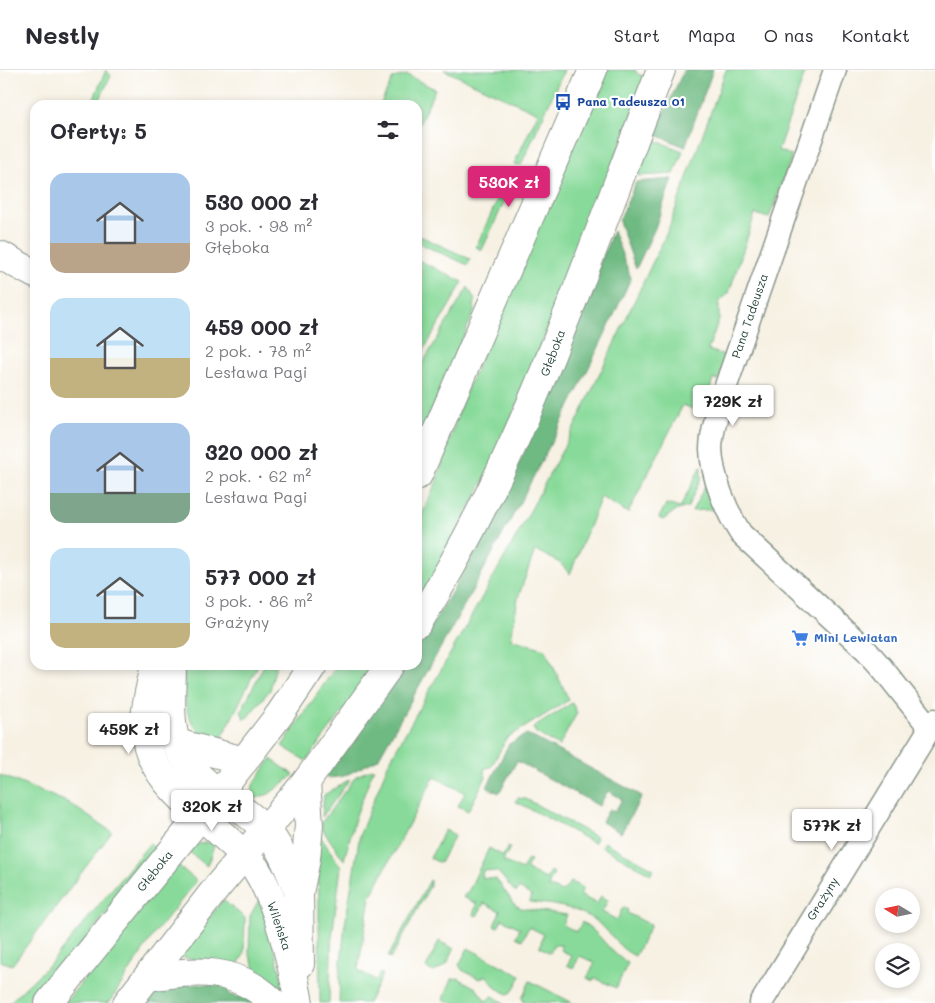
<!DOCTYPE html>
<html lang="pl">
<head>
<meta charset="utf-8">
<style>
  body { margin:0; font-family:Mali,sans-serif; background:#f7f7f7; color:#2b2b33; height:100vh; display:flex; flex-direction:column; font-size:19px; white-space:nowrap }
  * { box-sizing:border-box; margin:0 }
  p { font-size:16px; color:#7c7c81 }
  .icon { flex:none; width:28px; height:28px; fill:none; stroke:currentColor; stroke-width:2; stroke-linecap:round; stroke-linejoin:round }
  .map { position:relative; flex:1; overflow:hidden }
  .sheet { position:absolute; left:30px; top:30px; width:392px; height:570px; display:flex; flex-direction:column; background:#fff; border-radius:15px; box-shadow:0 2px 8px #0003 }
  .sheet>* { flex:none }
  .needle { width:32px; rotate:280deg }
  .controls { position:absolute; left:875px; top:818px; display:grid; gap:10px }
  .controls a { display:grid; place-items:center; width:45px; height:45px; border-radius:50%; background:#fff; box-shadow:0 2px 8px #0003; font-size:25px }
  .price { position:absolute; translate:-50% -42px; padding:0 11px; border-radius:5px; background:#fff; color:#222; font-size:16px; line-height:32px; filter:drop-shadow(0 1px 2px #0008) }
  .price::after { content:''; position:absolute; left:50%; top:30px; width:15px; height:11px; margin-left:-8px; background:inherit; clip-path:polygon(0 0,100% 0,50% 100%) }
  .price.active { background:#db2777; color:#fff }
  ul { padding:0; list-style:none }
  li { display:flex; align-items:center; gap:15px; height:125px; padding:0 20px }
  li span { display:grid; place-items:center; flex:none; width:140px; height:100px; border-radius:15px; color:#555 }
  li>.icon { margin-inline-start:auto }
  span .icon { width:60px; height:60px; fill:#fffc; stroke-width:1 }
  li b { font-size:21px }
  h2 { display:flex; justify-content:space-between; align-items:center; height:60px; padding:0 20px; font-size:21px }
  header { display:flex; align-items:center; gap:30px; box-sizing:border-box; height:70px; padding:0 25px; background:#fff; border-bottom:1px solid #e1e1e2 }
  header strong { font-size:24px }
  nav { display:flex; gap:28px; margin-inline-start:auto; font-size:18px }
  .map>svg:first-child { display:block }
  .green { fill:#88da9a; stroke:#548c67 }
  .forest { fill:#6eba82; stroke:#467c5b }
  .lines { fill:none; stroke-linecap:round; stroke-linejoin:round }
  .minor-casing { stroke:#8b978c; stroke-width:25 }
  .tertiary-casing { stroke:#8b978c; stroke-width:30 }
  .minor { stroke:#fff; stroke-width:22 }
  .tertiary { stroke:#fff; stroke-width:28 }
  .labels { text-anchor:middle; stroke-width:4.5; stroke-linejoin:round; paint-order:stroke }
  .transit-label { font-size:12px; font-weight:bold; fill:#164399; stroke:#fff; text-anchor:start }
  .street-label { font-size:12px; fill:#1f3d34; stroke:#fff }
  .shop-label { font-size:12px; font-weight:bold; fill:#366cbe; stroke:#fff; text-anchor:start }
</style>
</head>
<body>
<header>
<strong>Nestly</strong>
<nav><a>Start</a><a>Mapa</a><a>O nas</a><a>Kontakt</a></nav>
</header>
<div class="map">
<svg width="935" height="933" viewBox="0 0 935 933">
  <rect width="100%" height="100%" fill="#fff"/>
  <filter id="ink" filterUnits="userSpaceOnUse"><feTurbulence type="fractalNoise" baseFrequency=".02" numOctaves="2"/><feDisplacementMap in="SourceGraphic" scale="10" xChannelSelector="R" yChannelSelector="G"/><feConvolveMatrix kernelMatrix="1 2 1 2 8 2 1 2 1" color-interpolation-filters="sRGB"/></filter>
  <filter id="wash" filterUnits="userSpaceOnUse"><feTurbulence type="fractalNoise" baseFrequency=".0096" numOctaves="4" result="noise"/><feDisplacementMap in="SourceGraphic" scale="20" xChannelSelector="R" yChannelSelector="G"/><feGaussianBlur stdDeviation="1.12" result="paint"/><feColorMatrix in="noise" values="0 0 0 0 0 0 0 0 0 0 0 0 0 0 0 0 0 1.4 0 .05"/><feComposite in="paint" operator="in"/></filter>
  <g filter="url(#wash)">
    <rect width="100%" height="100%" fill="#f7f1e3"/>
    <g class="green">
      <path d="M106 0 111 6 97 35H91Z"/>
      <path d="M444 0H564L521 95 514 94 538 43Z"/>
      <path d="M604 0H636V3L647 8 496 388 418 534V453L436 413 462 332Z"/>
      <path d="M726 0H806L778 80 792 86 769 148 755 144 729 223 719 232V249L708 280 727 286 719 310 713 309 702 343 683 335 628 443 601 427 570 504 560 493 535 480 518 528 511 569 545 579 569 630 507 668 491 697 485 698 484 702 486 707 468 741 458 736 465 723 434 707 370 827 358 900 376 910 380 903 383 904 368 933H339L340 901 345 855 360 764 389 692 520 460 576 354 668 160Z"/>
      <path d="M407 5 435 19 418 57V35H380L393 8Z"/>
      <path d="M652 69 683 81 674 104 638 106Z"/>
      <path d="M505 113 511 117 482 180 476 177Z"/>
      <path d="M418 165 470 189 468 195 418 173Z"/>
      <path d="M418 190 463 212 418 290V229L419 230 423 217 418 214 422 201 418 198Z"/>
      <path d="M468 217 475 230 474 242 418 372V301Z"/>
      <path d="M701 396V408L688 437 675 441 663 450 659 448 666 434 680 438Z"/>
      <path d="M709 408 718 439 692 441Z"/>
      <path d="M184 595H258L222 668C215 670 209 668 203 664 181 649 185 619 184 595Z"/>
      <path d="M264 595H276L270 620 246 649H244L241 641Z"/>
      <path d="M337 595H378L306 691 282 676Z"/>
      <path d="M572 633 577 643 559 676 536 663 533 658Z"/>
      <path d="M271 689 294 705 269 724 253 729 251 727 253 715Z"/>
      <path d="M374 698 355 748 344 790 322 759V752L356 706Z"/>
      <path d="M0 705 67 732 112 762 12 895 0 891Z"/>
      <path d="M350 709 322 747 324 725Z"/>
      <path d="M518 728 526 729 596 767 594 773 515 731Z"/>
      <path d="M445 760 455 765 440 793 430 788Z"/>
      <path d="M318 763 341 797 332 867 329 933H320Z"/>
      <path d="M211 772 214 776 207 796 188 781 198 774Z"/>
      <path d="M604 772 654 799 651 804 602 777Z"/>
      <path d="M150 773 158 779 34 933H9L51 893Z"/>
      <path d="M508 777 510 778 503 791 522 800 528 789 531 790 526 799 546 809 551 801 554 803 548 816 562 822 571 812 583 818 580 825 597 834 601 826 608 830 602 842 617 850 623 837 628 840 627 843 651 855 635 886C620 879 618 872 607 861 585 838 559 835 529 832L532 826 519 818 516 823 498 802 483 800 482 808 496 809 515 835 521 838 567 845 563 855 577 862 582 852C601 863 609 883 628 893L616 918 595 908 593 911 587 908 595 893 580 886 573 898 567 895 572 886 561 880V875H554L550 883 540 877 543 864 529 857 522 870 516 867 520 858 502 849 498 857 494 856 500 841 484 833 477 846 473 844 477 834 463 827 469 820 489 778 503 786Z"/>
      <path d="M176 794 197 811 154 864 109 933H65Z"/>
      <path d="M430 810V816L391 888 388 887Z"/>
      <path d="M261 826 284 917 279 921 255 902V898L249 884 250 846Z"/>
      <path d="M223 830 245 848 244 884 237 896 184 888 182 883Z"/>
      <path d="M439 871 454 879 447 894 434 902 426 898Z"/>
      <path d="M468 878 521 906 512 922 508 924 496 918 486 905 480 909 462 900 459 895Z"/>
      <path d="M458 908 476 918 486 931 493 926 504 933H451L443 929 452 909Z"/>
      <path d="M530 911 573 933 524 932 522 928Z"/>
    </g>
    <g class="forest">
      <path d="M684 0H713L685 77 654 64Z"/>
      <path d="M672 109 655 158 636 199 619 151 636 112Z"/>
      <path d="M613 161 631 208C556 374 467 531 378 689L344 706 330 708 326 706 406 595H418V578L468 495 525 381Z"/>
      <path d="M527 664 642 726 621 763 602 752 609 739 615 742 622 729 608 721 599 736 517 691 499 723 487 717 509 674Z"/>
      <path d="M179 914 226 915 230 925 240 927 242 921 260 933H143L157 922Z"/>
    </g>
  </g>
  <g filter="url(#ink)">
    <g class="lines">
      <g class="minor-casing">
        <g id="minor">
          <path d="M835 0 719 336C716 350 711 365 711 379 712 407 726 441 741 464L866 580 882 598 930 658"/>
          <path d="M761 933 935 650"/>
        </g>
      </g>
      <g class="tertiary-casing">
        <g id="tertiary">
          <path d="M0 185 35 204"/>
          <path d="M418 405 593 0"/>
          <path d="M418 553C526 380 587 189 661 0"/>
          <path d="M155 595C151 615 144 638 145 659 147 703 186 732 216 759 230 772 245 784 256 799 278 833 292 894 299 933"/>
          <path d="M172 595C172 620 168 651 177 675 193 714 237 731 265 759 281 776 290 802 299 823"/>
          <path d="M177 673 244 691"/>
          <path d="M300 894 299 823 306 789 309 755 306 712"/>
          <path d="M149 907C197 900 236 896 274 933"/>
          <path d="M49 933 219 723 280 644 313 595"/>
          <path d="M127 933 218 816 306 712 390 595"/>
        </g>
      </g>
      <use href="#minor" class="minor"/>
      <use href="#tertiary" class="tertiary"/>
    </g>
  </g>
  <defs>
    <g id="bus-bare" transform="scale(1.35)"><path d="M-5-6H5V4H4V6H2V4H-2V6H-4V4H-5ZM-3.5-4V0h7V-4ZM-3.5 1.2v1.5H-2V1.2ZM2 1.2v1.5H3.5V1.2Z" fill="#1a4fb4" stroke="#fff" stroke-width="2.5" paint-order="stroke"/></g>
    <g id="supermarket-bare" transform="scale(1.35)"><path d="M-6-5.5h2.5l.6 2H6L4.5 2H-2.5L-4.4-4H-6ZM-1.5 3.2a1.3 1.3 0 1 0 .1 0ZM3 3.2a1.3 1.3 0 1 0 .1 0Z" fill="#3f7fe0" stroke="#fff" stroke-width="2.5" paint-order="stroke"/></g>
  </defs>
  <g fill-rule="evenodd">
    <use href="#bus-bare" x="563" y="32"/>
    <use href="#supermarket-bare" x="800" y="568"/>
  </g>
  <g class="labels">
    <g class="transit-label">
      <text x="577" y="36">Pana Tadeusza 01</text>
    </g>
    <g class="street-label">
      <text transform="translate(750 246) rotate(-71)" y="4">Pana Tadeusza</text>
      <text transform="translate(553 283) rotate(-69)" y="4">Głęboka</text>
      <text transform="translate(155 801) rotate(-51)" y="4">Głęboka</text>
      <text transform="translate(823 829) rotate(-58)" y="4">Grażyny</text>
      <text transform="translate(279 856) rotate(71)" y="4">Wileńska</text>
    </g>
    <g class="shop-label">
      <text x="814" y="572">Mini Lewiatan</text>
    </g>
  </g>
</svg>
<div class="controls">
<a><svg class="needle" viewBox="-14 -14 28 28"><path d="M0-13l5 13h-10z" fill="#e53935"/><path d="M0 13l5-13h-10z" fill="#7c7c81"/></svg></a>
<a><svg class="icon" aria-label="layers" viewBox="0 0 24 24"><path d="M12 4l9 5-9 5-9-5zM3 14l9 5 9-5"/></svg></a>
</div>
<b class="price active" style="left:509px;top:138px">530K zł</b>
<b class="price" style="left:733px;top:357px">729K zł</b>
<b class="price" style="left:129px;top:685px">459K zł</b>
<b class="price" style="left:212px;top:762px">320K zł</b>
<b class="price" style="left:832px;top:781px">577K zł</b>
<section class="sheet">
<h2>Oferty: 5<svg class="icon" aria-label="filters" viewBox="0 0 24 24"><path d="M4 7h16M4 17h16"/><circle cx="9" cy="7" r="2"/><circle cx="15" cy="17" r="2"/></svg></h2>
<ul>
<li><span style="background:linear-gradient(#a9c7e8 70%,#b9a48a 0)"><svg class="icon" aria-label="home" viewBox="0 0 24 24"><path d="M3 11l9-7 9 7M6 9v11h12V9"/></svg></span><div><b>530 000 zł</b><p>3 pok. · 98 m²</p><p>Głęboka</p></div></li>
<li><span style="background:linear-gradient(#bfe0f5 60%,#c2b280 0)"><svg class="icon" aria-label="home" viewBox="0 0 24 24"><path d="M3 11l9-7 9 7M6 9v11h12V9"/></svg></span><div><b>459 000 zł</b><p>2 pok. · 78 m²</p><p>Lesława Pagi</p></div></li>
<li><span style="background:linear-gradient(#a9c7e8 70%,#7fa58c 0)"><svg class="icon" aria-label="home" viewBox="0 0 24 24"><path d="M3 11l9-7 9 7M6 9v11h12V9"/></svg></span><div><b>320 000 zł</b><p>2 pok. · 62 m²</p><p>Lesława Pagi</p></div></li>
<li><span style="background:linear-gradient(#bfe0f5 75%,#c2b280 0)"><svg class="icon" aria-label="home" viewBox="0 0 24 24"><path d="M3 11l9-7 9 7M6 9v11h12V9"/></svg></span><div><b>577 000 zł</b><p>3 pok. · 86 m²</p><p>Grażyny</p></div></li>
</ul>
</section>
</div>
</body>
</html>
